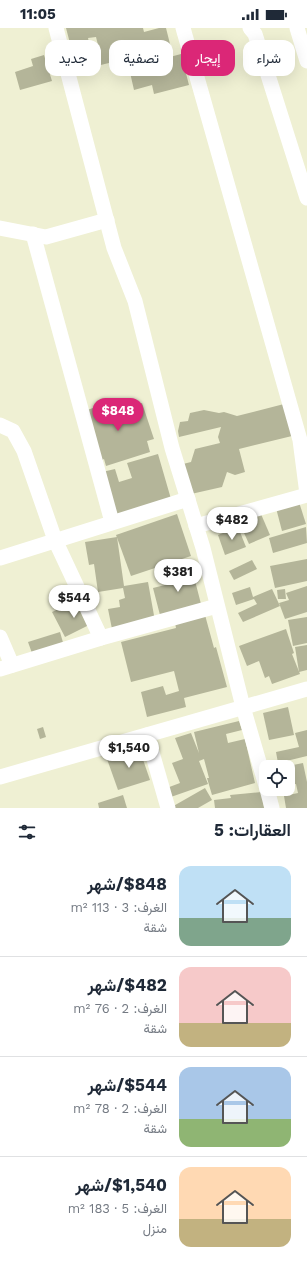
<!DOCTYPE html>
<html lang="ar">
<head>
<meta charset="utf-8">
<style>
  body { margin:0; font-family:"Work Sans",Vazirmatn,sans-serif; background:#f6f6f7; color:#1f2937; direction:rtl; height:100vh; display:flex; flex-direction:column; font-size:15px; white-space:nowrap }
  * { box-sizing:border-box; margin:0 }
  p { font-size:13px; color:#747a83 }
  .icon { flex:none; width:22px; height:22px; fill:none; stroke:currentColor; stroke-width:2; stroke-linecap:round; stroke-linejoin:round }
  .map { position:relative; height:780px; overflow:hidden; direction:ltr }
  .drawer { display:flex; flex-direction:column; background:#fff; flex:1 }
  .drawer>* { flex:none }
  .hud { position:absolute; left:12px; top:12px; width:283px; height:36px; direction:rtl; display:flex; gap:8px }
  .fabs { position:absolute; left:259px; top:732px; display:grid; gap:8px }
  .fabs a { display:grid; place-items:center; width:36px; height:36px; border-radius:8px; background:#fff; box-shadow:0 4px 16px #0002; font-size:20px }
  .price { position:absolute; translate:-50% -34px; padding:0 9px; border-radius:14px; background:#fff; color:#222; font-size:13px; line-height:26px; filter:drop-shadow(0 1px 2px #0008) }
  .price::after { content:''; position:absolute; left:50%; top:24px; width:12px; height:9px; margin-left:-6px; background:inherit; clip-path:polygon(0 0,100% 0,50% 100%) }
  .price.current { background:#db2777; color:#fff }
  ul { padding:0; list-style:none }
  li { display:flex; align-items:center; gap:12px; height:100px; padding:0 16px }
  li+li { border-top:1px solid #e0e1e3 }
  li span { display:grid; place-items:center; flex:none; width:112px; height:80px; border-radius:12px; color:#555 }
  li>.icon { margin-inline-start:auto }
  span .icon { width:48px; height:48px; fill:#fffc; stroke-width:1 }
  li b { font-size:17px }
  h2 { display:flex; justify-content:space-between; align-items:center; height:48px; padding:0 16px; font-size:17px }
  .tag { padding:0 14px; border-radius:12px; background:#fff; box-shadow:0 4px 16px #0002; font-size:14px; line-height:36px }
  .tag.current { background:#db2777; color:#fff }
  .status { display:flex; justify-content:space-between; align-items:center; height:28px; padding:0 20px; background:#fff; direction:ltr }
  .status svg { height:11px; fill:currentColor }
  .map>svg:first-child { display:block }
  .building { fill:#b4b599 }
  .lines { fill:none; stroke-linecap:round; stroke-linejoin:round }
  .minor { stroke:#fff; stroke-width:15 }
</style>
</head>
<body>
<div class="status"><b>11:05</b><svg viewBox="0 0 49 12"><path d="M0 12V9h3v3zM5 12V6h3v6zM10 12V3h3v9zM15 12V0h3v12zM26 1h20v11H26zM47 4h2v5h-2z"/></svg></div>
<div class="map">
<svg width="307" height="780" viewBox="0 0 307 780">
  <rect width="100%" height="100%" fill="#eff0d3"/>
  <g class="building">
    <path d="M66 0H143L144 4 159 0H166L171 20 80 42 77 30 100 25 96 9 88 10 90 19 72 23Z"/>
    <path d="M181 26 189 57 154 66 152 57 134 62 129 40Z"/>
    <path d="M44 27 52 53 20 62 15 44 33 38 31 31Z"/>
    <path d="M111 374 114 384 142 375 154 411 147 413 150 424 106 438 104 431 100 433 81 384Z"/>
    <path d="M284 376 292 408 239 421 245 444 235 447 227 444 222 459 191 466 183 436 191 434 195 421 220 415 218 409 221 399 179 409 178 403 180 394 188 393 190 385 204 382 219 385 224 384 237 388Z"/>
    <path d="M158 426 171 471 110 489 98 445 115 441 119 454 132 450 127 435Z"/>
    <path d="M299 474 306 496 282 503 276 480Z"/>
    <path d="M177 486 191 528 131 548 116 507Z"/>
    <path d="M261 486 270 507 249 516 240 496Z"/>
    <path d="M238 499 246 519 225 527 218 507Z"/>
    <path d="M306 499 307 515 273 525 269 510Z"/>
    <path d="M117 509 124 558 148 554 155 593 112 601 108 581 120 579 119 572 125 570 123 560 98 564 94 536 89 537 85 514Z"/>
    <path d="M307 531V553L275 560 270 538Z"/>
    <path d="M252 532 257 541 234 552 229 543Z"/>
    <path d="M192 541 201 576 160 587 153 560 173 555 171 546Z"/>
    <path d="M307 558V584L285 591 279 575 289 572 286 565Z"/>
    <path d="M250 559 253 569 272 561 280 578 243 594 238 585 257 576 254 571 236 577 232 565Z"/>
    <path d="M285 561 286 571H278L277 562Z"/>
    <path d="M69 576 73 585 89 577 97 593 65 609 52 584Z"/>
    <path d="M205 587 214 620 216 619 227 659 184 670 186 679 147 689 141 664 163 658 166 667 179 663 174 643 131 654 121 614 176 600 175 595Z"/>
    <path d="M307 589V615L293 618 288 592Z"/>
    <path d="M286 601 294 625 292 626 300 646 272 656 269 648 265 650 259 633 247 638 239 618Z"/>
    <path d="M60 604 64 618 33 628 28 614Z"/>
    <path d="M307 617V642L299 644 295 619Z"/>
    <path d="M288 679 294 707 269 712 263 685Z"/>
    <path d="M239 693 242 702 226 706 228 715 245 711 255 755 212 767 207 750H209L204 731 199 733 208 756 168 770 164 761 180 755 172 735 183 731 175 710 191 705 199 725 194 704Z"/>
    <path d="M43 699 46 709 40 711 37 701Z"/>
    <path d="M307 702V728L278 735 276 724 299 719 295 705Z"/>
    <path d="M139 720 150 752 118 762 107 731Z"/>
    <path d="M303 735 307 754V780H286L284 768 298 765 296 756 290 757 288 747V738Z"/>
    <path d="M205 760 212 772 198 780H170Z"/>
    <path d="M262 764 264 780H215L214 772 231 770 230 767Z"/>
    <path d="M123 767 127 780H99L98 775Z"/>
  </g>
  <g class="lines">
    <g class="minor">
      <path d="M56 0 114 220 135 273 172 420 203 520 243 679 266 758"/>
      <path d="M183 0 300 412 307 466"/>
      <path d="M250 0 255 6 307 170"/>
      <path d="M297 0 307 33"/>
      <path d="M0 200 46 209 107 192"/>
      <path d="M33 206 112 494"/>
      <path d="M0 397 13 403 24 423 55 512 101 610"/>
      <path d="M196 498 307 467"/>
      <path d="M0 530 188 471"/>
      <path d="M0 609 12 637"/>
      <path d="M0 641 101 610 217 578"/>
      <path d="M147 707 168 780"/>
      <path d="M0 749 307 661"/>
      <path d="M267 761 272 780"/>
    </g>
  </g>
</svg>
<div class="fabs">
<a><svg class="icon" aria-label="locate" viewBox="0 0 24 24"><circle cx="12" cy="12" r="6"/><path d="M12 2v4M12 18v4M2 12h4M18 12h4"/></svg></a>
</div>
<b class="price current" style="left:118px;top:404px">$848</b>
<b class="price" style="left:232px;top:513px">$482</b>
<b class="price" style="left:178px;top:565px">$381</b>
<b class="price" style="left:74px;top:591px">$544</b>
<b class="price" style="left:129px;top:741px">$1,540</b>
<div class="hud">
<a class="tag">شراء</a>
<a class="tag current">إيجار</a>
<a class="tag">تصفية</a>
<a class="tag">جديد</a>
</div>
</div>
<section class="drawer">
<h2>العقارات: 5<svg class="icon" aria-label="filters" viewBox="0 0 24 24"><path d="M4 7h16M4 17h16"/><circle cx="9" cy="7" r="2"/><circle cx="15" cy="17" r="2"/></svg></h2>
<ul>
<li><span style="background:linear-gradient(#bfe0f5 65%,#7fa58c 0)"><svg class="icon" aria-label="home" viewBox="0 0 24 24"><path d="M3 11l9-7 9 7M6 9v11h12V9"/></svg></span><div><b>$848/شهر</b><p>الغرف: 3 · 113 m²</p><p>شقة</p></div></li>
<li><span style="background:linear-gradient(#f6c9c9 70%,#c2b280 0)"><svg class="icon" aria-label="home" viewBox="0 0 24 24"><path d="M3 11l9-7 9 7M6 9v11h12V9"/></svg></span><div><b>$482/شهر</b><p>الغرف: 2 · 76 m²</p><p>شقة</p></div></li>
<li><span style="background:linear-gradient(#a9c7e8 65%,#8fb573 0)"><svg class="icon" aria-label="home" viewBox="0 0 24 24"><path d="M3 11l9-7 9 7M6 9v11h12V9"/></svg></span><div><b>$544/شهر</b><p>الغرف: 2 · 78 m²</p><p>شقة</p></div></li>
<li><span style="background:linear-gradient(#ffd9b3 65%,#c2b280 0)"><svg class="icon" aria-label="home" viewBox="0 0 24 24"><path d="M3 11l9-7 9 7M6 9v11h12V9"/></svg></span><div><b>$1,540/شهر</b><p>الغرف: 5 · 183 m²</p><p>منزل</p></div></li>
</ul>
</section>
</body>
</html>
